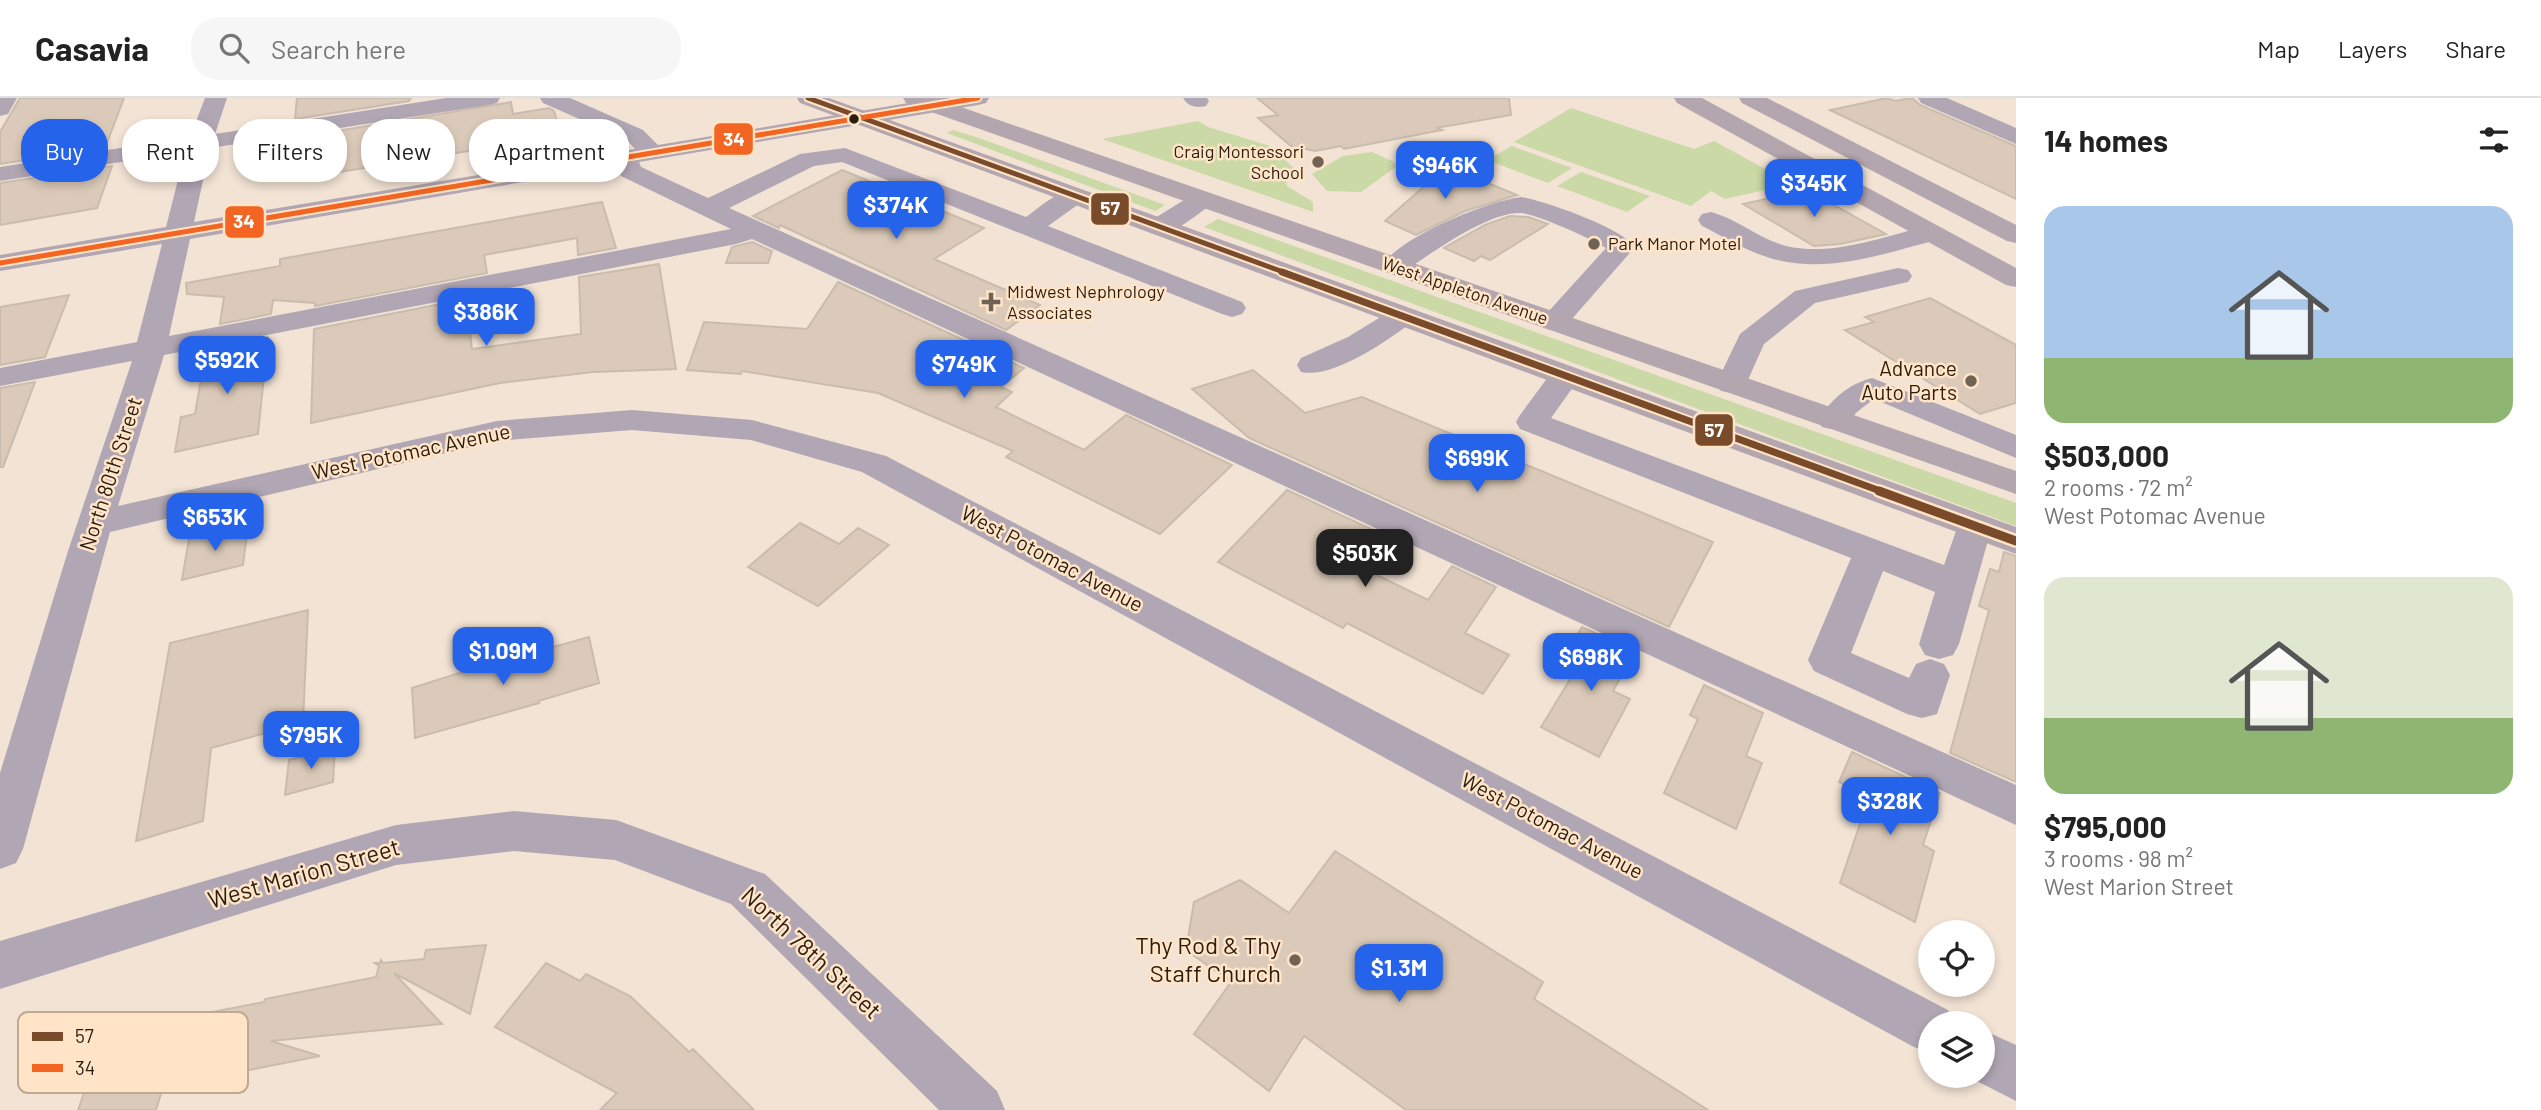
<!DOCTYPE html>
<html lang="en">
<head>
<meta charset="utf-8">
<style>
  body { margin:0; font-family:Barlow,sans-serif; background:#f6f6f6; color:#222; height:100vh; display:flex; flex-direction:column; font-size:26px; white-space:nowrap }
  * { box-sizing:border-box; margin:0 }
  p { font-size:23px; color:#767676 }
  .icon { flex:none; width:38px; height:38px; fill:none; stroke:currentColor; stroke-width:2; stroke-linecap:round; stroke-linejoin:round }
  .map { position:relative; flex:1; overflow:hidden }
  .drawer { display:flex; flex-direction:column; background:#fff; width:525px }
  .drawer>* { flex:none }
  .guide { position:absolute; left:21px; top:21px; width:665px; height:63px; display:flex; gap:14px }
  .tools { position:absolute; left:1918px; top:822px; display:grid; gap:14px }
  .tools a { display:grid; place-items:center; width:77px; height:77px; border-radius:50%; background:#fff; box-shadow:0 4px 10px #0003; font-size:35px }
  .price { position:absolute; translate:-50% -60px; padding:0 16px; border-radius:14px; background:#2563eb; color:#fff; font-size:23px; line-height:46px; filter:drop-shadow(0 2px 4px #0008) }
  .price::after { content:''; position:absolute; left:50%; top:42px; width:21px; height:16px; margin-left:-10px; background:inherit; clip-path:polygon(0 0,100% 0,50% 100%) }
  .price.selected { background:#222; color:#fff }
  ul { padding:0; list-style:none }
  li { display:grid; align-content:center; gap:14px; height:371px; padding:0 28px }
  li span { display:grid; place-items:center; height:217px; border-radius:21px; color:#555 }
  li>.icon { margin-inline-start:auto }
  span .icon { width:126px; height:126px; fill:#fffc; stroke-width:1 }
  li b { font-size:30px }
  h2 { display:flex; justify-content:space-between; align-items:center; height:84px; padding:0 28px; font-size:30px }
  .chip { padding:0 24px; border-radius:28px; background:#fff; box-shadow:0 4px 10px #0003; font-size:24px; line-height:63px }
  .chip.selected { background:#2563eb; color:#fff }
  header { display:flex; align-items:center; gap:42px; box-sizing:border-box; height:98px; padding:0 35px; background:#fff; border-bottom:2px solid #e0e0e0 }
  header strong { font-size:33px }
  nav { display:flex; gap:38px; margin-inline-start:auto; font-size:24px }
  .search { width:490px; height:63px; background:#f6f6f6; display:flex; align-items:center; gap:18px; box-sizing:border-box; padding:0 24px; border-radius:28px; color:#767676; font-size:26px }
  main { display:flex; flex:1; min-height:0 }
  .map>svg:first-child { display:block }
  .green { fill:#cbd9a7 }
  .building { fill:#dbcab9; stroke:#c9bcaf; stroke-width:2 }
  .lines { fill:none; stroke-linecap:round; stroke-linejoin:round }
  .minor { fill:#b1a6b3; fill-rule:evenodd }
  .major { fill:#b4a6af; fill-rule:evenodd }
  .bus-1-far2-casing { stroke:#ffe4c7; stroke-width:9 }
  .bus-1-far1-casing { stroke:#ffe4c7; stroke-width:11 }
  .bus-1-casing { stroke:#ffe4c7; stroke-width:14 }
  .bus-2-casing { stroke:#ffe4c7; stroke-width:9 }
  .bus-1-far2 { stroke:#7a4b2a; stroke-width:5 }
  .bus-1-far1 { stroke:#7a4b2a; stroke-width:7 }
  .bus-1 { stroke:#7a4b2a; stroke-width:9 }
  .bus-2 { stroke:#f26522; stroke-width:5 }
  .bus-dot { fill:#291e10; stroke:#ffe4c7; stroke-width:2.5 }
  .poi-dot { fill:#6f6355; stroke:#ffe4c7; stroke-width:2.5 }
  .labels { text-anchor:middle; stroke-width:5; stroke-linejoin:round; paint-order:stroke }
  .far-poi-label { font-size:18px; fill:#291e10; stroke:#ffe4c7; text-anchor:start }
  .far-street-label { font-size:18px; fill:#291e10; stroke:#ffe4c7 }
  .poi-label { font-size:21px; fill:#291e10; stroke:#ffe4c7; text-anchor:end }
  .street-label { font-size:21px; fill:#291e10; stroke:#ffe4c7 }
  .near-street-label { font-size:24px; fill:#291e10; stroke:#ffe4c7 }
  .near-poi-label { font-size:24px; fill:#291e10; stroke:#ffe4c7; text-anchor:end }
  .key { fill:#ffe4c7; stroke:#bfa990; stroke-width:2 }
  .key-label { font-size:19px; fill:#291e10 }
  .line-badge { stroke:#ffe4c7; stroke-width:2.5 }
  .badge-label { font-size:19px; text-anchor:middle; font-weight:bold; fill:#fff }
</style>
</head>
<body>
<header>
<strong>Casavia</strong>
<div class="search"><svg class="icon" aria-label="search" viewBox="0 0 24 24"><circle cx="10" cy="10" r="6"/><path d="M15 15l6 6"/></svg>Search here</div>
<nav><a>Map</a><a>Layers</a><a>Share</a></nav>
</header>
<main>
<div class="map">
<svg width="2016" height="1012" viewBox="0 0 2016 1012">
  <rect width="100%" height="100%" fill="#f2e3d4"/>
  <g class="green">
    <path d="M1571 10 1694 51 1714 43 1782 80V88L1725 101 1711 93 1691 108 1514 44Z"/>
    <path d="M1198 23 1208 29 1270 48 1294 70 1295 76 1286 82 1287 88 1313 104V114L1102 41Z"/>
    <path d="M953 32 979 40 1165 107 1155 113 947 35Z"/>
    <path d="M1512 48 1572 70 1548 85 1487 62Z"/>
    <path d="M1372 54 1392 63 1397 68 1361 94 1327 93 1312 76 1343 58Z"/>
    <path d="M1581 74 1650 98 1627 114 1557 88Z"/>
    <path d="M1218 121 2016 405V428L1204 129Z"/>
  </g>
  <g class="building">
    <path d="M20 0H124L105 50 0 66V34Z"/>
    <path d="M297 0H411L409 3 295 21Z"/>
    <path d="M1257 0H1509L1511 17 1436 30 1442 32 1344 51 1341 48 1315 53 1291 48 1258 20 1278 17Z"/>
    <path d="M1887 0 1895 3 1912 0 1920 7 2016 48V101L1830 12Z"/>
    <path d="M511 4 513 16 549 10 554 13 561 38 290 82 294 40Z"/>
    <path d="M112 68 97 110 0 127V85Z"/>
    <path d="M1447 68 1517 97 1465 113 1416 137 1385 123Z"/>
    <path d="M842 72 984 130 934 161 1040 207 1006 232 780 127 779 130 753 118Z"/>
    <path d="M1807 92 1886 136 1840 146 1814 148 1743 106Z"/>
    <path d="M602 104 616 150 578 157 577 140 484 157 487 175 315 208V205L273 202 271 216 220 226 224 199 187 196 186 185 280 168V161Z"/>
    <path d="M1510 118 1528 119 1548 126 1490 162 1481 158 1474 163 1444 150 1485 127Z"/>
    <path d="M752 144 772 153 768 165H726L732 149Z"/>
    <path d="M659 166 676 271 593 274 500 285 311 325 314 231 466 201 472 251 581 236 579 179Z"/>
    <path d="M838 184 1024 270 1001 289 1012 294 996 309 1084 352 1126 317 1232 367 1160 436 1006 359 1013 353 878 295 742 273 741 276 687 272 704 224 807 231Z"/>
    <path d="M69 197 45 259 0 267V209Z"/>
    <path d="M1930 200 2016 247V305L1980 316 1845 232 1874 224 1865 219Z"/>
    <path d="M268 239 258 336 175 354 181 319 195 316 206 252Z"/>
    <path d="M1253 272 1305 315 1362 299 1713 444 1669 529 1249 340 1192 291Z"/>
    <path d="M35 284 3 369H0V290Z"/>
    <path d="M1287 392 1384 437 1358 468 1428 502 1452 468 1496 489 1465 535 1509 557 1483 596 1347 525 1343 530 1218 464Z"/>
    <path d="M800 425 839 446 858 430 889 447 818 508 748 469Z"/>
    <path d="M248 428 243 467 182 482 189 441Z"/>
    <path d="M2004 454 2016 458V684L1950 655 1989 512 1979 508 1990 471 1999 474Z"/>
    <path d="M308 512 303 625 211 650 203 723 136 743 170 545Z"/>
    <path d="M1582 529 1635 553 1613 593 1630 601 1599 659 1541 629 1580 565 1565 558Z"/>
    <path d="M589 539 599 585 538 603 539 605 415 640 412 590 532 552V555Z"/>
    <path d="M1704 587 1763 615 1746 658 1762 665 1736 731 1664 695 1698 621 1690 617Z"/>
    <path d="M335 649 333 684 285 697 289 662Z"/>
    <path d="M1852 654 1940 695 1923 747 1934 753 1915 824 1840 785 1869 699 1839 684Z"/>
    <path d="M1335 753 1543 884 1534 901 1708 1012H1406L1304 938 1269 993 1194 936 1231 884 1186 852 1194 804 1240 782 1289 815Z"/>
    <path d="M486 847 470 916 394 875 442 926 271 943 320 958 163 989 156 1012H78L99 953 207 933 212 914 264 904 265 901 376 879 379 868 375 865H380L381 862 383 865 424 861 426 852Z"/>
    <path d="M546 865 580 883 586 876 630 898 689 954 693 951 754 1012H600L617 995 495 929Z"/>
  </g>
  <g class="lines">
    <g class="minor">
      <path d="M0 0H17L8 16 0 18Z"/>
      <path d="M205 0H227L215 36 446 0H500L497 5 489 7 210 50 194 124 635 51 627 42 543 5 540 0H570L643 32 658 47 938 0H989L986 5 978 7 639 64 641 69 708 100 800 56 845 50 1026 119C1042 108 1062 87 1083 93L1087 98 1083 103 1048 128 1242 204 1246 210 1242 216 1232 219 1222 216 842 64 814 68 729 110 2016 687V727L752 141 736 146 164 257 118 408 497 323 632 312 752 322 886 358 1948 912 1954 926H1930V956L1912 948 862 374 751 342 632 332 497 343 110 434 23 751 16 765 0 771V675L68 453 132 263 0 288V270L137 244 162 146 0 173V157L166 129 185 54 0 83V69L190 39ZM616 68 621 78 731 131 169 238 190 141Z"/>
      <path d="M1183 0H1207L1209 3 1206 8C1196 10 1189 9 1183 0Z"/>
      <path d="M1918 0H1947L2016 30V46L1921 5Z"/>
      <path d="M1203 93 1212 96 1216 101 1212 106C1194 118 1172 140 1150 135L1146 129 1150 123 1194 96Z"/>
      <path d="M1521 99C1545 103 1622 130 1635 149L1564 230 1554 233 1544 230 1539 224 1606 150C1592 141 1537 116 1521 115 1494 113 1446 145 1424 160 1410 169 1402 178 1385 174L1381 168C1402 138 1485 104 1521 99Z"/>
      <path d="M1711 114C1738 121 1759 141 1786 148 1833 159 1885 138 1931 127L1940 129 1944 135 1940 141C1886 155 1827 177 1770 160 1746 153 1724 139 1702 128L1698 122 1702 116Z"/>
      <path d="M1898 170 1908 172 1912 178 1908 184 1815 205 1764 246 1743 293 1732 295 1721 293 1716 286 1740 236 1795 193Z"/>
      <path d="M1402 209 1412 212 1417 218 1412 224C1387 243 1333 281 1301 274L1297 267 1301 260 1348 239 1392 212Z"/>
      <path d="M1565 269 1576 271 1581 278 1551 320 1944 467 1961 419 1974 416 1987 419 1992 428 1959 546 1953 557 1939 561 1925 557 1919 546 1935 494 1883 473 1851 555 1909 580 1916 566 1930 561 1944 566 1950 577 1937 616 1922 620 1907 616 1814 573 1808 562 1851 460 1520 331 1516 324 1520 317 1554 271Z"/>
      <path d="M1872 280 2016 337V360L1874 301C1868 306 1861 310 1856 315 1843 330 1844 335 1822 329L1818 322C1831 302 1848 286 1872 280Z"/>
      <path d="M514 713 616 722 765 776 997 993 1005 1012H939L731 806 615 762 514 753 396 767 0 891V843L396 727Z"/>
      <path d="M1983 932 2016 947V1003L1967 978H1983Z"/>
    </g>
    <g class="major">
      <path d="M797 0H829L2016 429V456L800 5Z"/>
      <path d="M903 0H935L2016 373V396L906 5Z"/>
      <path d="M1674 0H1702L2016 170V189L2006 187 1677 5Z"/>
      <path d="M1739 0H1767L2016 127V145L2007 143 1742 5Z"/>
    </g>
    <g class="bus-1-far2-casing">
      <path id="bus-1-far2" d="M808 0 1286 175"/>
    </g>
    <g class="bus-1-far1-casing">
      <path id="bus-1-far1" d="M1282 174 1883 394"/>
    </g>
    <g class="bus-1-casing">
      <path id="bus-1" d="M1879 393 2016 443"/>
    </g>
    <g class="bus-2-casing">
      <path id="bus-2" d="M0 165 978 0"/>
    </g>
    <use href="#bus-1-far2" class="bus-1-far2"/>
    <use href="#bus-1-far1" class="bus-1-far1"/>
    <use href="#bus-1" class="bus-1"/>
    <use href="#bus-2" class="bus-2"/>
  </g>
  <circle class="bus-dot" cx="854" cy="21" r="6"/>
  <g class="poi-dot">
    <circle cx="1318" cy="64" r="7"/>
    <circle cx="1594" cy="146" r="7"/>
    <path d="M987.5 193.5h7v7h7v7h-7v7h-7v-7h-7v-7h7z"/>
    <circle cx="1971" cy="283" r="7"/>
    <circle cx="1295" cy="862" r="7"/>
  </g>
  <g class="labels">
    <g class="far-poi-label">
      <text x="1304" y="60" text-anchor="end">Craig Montessori<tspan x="1304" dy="21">School</tspan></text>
      <text x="1608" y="152">Park Manor Motel</text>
      <text x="1007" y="200">Midwest Nephrology<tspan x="1007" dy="21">Associates</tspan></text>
    </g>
    <g class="far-street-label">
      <text transform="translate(1465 193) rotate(19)" y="6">West Appleton Avenue</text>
    </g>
    <g class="poi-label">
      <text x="1957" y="278">Advance<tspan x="1957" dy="24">Auto Parts</tspan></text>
    </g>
    <g class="street-label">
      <text transform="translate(411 354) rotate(-12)" y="7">West Potomac Avenue</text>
      <text transform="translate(111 376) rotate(-72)" y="7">North 80th Street</text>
      <text transform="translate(1052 461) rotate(28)" y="7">West Potomac Avenue</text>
      <text transform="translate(1552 728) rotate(28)" y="7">West Potomac Avenue</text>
    </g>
    <g class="near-street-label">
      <text transform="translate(304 776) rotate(-16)" y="8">West Marion Street</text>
      <text transform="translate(811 855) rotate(43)" y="8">North 78th Street</text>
    </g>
    <g class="near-poi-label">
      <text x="1281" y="856">Thy Rod &amp; Thy<tspan x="1281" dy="28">Staff Church</tspan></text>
    </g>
  </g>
  <rect x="18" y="914" width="230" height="81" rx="10" class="key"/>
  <rect x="32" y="934" width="31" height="9" fill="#7a4b2a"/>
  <rect x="32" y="966" width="31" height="8" fill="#f26522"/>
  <g class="key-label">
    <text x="75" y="945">57</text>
    <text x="75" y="977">34</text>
  </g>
  <g class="line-badge">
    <rect x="713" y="24" width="41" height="34" rx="7" fill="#f26522"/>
    <rect x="1090" y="94" width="40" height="34" rx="7" fill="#7a4b2a"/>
    <rect x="224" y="107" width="41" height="34" rx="7" fill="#f26522"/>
    <rect x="1694" y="315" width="40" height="34" rx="7" fill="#7a4b2a"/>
  </g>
  <g class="badge-label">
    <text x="734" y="48">34</text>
    <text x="1110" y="117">57</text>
    <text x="244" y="130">34</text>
    <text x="1714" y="339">57</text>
  </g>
</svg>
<div class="tools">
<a><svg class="icon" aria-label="locate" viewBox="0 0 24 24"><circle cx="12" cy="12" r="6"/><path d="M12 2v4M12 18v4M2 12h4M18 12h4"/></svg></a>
<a><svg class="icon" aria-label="layers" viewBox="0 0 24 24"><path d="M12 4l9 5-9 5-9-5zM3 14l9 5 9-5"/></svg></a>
</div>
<b class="price" style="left:1445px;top:103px">$946K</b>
<b class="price" style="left:1814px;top:121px">$345K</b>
<b class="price" style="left:896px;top:143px">$374K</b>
<b class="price" style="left:486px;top:250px">$386K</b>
<b class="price" style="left:227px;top:298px">$592K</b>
<b class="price" style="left:964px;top:302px">$749K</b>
<b class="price" style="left:1477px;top:396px">$699K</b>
<b class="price" style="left:215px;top:455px">$653K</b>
<b class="price selected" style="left:1365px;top:491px">$503K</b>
<b class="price" style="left:503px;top:589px">$1.09M</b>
<b class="price" style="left:1591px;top:595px">$698K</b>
<b class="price" style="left:311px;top:673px">$795K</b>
<b class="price" style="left:1890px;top:739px">$328K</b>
<b class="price" style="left:1399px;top:906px">$1.3M</b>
<div class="guide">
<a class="chip selected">Buy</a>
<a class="chip">Rent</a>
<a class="chip">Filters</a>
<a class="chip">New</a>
<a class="chip">Apartment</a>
</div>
</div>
<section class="drawer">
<h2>14 homes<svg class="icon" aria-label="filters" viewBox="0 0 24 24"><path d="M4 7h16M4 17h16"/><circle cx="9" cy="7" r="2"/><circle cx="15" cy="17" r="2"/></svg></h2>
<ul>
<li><span style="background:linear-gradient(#a9c7e8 70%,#8fb573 0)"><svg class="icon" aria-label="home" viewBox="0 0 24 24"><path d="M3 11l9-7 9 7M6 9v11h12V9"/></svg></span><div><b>$503,000</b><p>2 rooms · 72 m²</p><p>West Potomac Avenue</p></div></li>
<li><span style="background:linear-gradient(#dfe7d0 65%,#8fb573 0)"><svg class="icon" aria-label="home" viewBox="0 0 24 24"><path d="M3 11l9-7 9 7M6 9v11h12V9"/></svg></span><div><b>$795,000</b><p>3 rooms · 98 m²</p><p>West Marion Street</p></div></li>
</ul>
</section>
</main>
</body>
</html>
